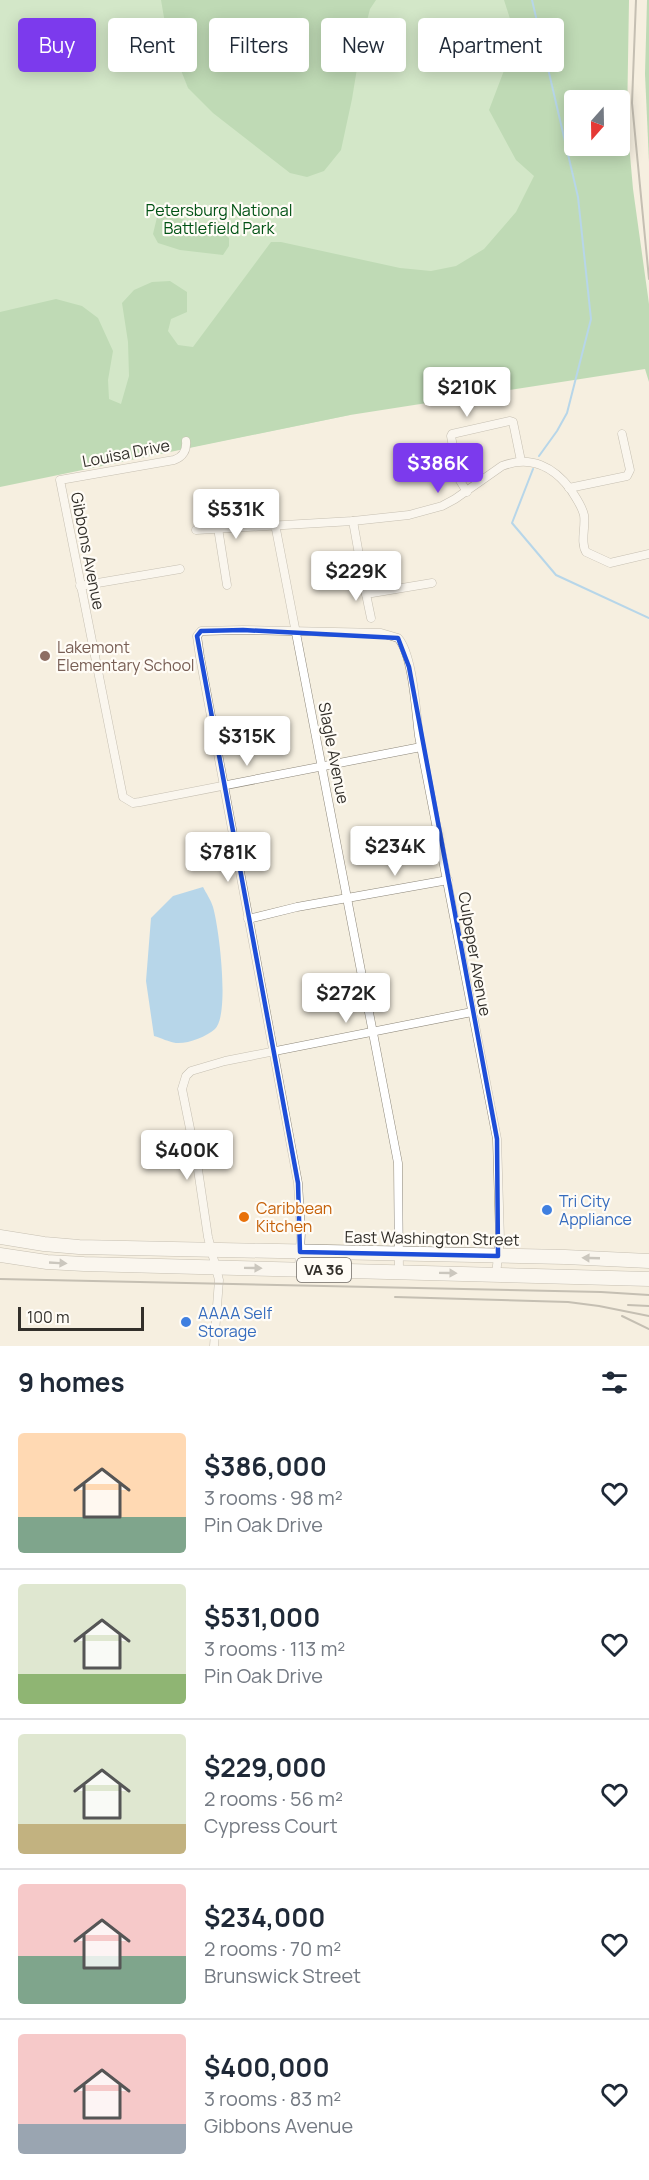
<!DOCTYPE html>
<html lang="en">
<head>
<meta charset="utf-8">
<style>
  body { margin:0; font-family:Manrope,sans-serif; background:#f2f2f3; color:#1f2937; height:100vh; display:flex; flex-direction:column; font-size:22px; white-space:nowrap }
  * { box-sizing:border-box; margin:0 }
  p { font-size:20px; color:#747a83 }
  .icon { flex:none; width:33px; height:33px; fill:none; stroke:currentColor; stroke-width:2; stroke-linecap:round; stroke-linejoin:round }
  .map { position:relative; height:1346px; overflow:hidden }
  .details { display:flex; flex-direction:column; background:#fff; flex:1 }
  .details>* { flex:none }
  .top-card { position:absolute; left:18px; top:18px; width:614px; height:54px; display:flex; gap:12px }
  .needle { width:39px; rotate:200deg }
  .fabs { position:absolute; left:564px; top:90px; display:grid; gap:12px }
  .fabs a { display:grid; place-items:center; width:66px; height:66px; border-radius:6px; background:#fff; box-shadow:0 3px 15px #0003; font-size:30px }
  .scale { position:absolute; left:18px; bottom:15px; width:126px; box-sizing:border-box; padding-left:6px; border:3px solid #322f2a; border-top:0; font-size:16px; line-height:21px; white-space:nowrap; color:#322f2a; -webkit-text-stroke:4px #fffcf6; paint-order:stroke }
  .price { position:absolute; translate:-50% -51px; padding:0 14px; border-radius:6px; background:#fff; color:#222; font-size:20px; line-height:39px; filter:drop-shadow(0 2px 3px #0008) }
  .price::after { content:''; position:absolute; left:50%; top:36px; width:18px; height:14px; margin-left:-9px; background:inherit; clip-path:polygon(0 0,100% 0,50% 100%) }
  .price.current { background:#7c3aed; color:#fff }
  ul { padding:0; list-style:none }
  li { display:flex; align-items:center; gap:18px; height:150px; padding:0 18px }
  li+li { border-top:2px solid #e0e1e3 }
  li span { display:grid; place-items:center; flex:none; width:168px; height:120px; border-radius:6px; color:#555 }
  li>.icon { margin-inline-start:auto }
  span .icon { width:72px; height:72px; fill:#fffc; stroke-width:1 }
  li b { font-size:26px }
  h2 { display:flex; justify-content:space-between; align-items:center; height:72px; padding:0 18px; font-size:26px }
  .pill { padding:0 21px; border-radius:6px; background:#fff; box-shadow:0 3px 15px #0003; font-size:21px; line-height:54px }
  .pill.current { background:#7c3aed; color:#fff }
  .map>svg:first-child { display:block }
  .green { fill:#a9deab }
  .forest { fill:#7cc281; fill-rule:evenodd }
  .water { fill:#6bb8f4 }
  .lines { fill:none; stroke-linecap:round; stroke-linejoin:round }
  .stream { stroke:#6bb8f4; stroke-width:2 }
  .minor-casing { stroke:#8d877a; stroke-width:9 }
  .trunk-casing { stroke:#8d877a; stroke-width:15 }
  .minor { stroke:#fff; stroke-width:8 }
  .trunk { stroke:#fff; stroke-width:14 }
  .rail { stroke:#89857b; stroke-width:2 }
  .oneway { fill:#989794 }
  .marked { fill:none; stroke:#1d4ed8; stroke-width:4.5; stroke-linejoin:round }
  .education-dot { fill:#8d6e63; stroke:#fffcf6; stroke-width:2 }
  .shop-dot { fill:#3f7fe0; stroke:#fffcf6; stroke-width:2 }
  .food-dot { fill:#e8710a; stroke:#fffcf6; stroke-width:2 }
  .labels { text-anchor:middle; stroke-width:4.5; stroke-linejoin:round; paint-order:stroke }
  .shield { fill:#fffcf6; stroke:#706c67; stroke-width:1.5 }
  .shield-label { font-size:15px; font-weight:bold; fill:#322f2a }
  .park-label { font-size:16px; fill:#015215; stroke:#fffcf6 }
  .street-label { font-size:16px; fill:#322f2a; stroke:#fffcf6 }
  .education-label { font-size:16px; fill:#785e54; stroke:#fffcf6; text-anchor:start }
  .shop-label { font-size:16px; fill:#366cbe; stroke:#fffcf6; text-anchor:start }
  .food-label { font-size:16px; fill:#c56008; stroke:#fffcf6; text-anchor:start }
</style>
</head>
<body>
<div class="map">
<svg width="649" height="1346" viewBox="0 0 649 1346">
  <rect width="100%" height="100%" fill="#f5efe0"/>
  <path class="green" d="M0 0H618L574 100V146L350 415 0 486Z"/>
  <g class="forest">
    <path d="M161 0H376L370 9 361 44 352 99 341 150 324 171 307 177 290 173 213 113 188 88 167 35Z"/>
    <path d="M504 0H629L627 121 633 189 649 304V382L645 369 350 415 0 487V312L56 299 82 306 98 318 113 351 108 380 109 399 121 404 129 376 128 342 122 303 134 290 152 282 170 281 187 292V312L171 319 168 331 178 345 193 347 271 242H281L400 268 431 271 456 266 484 249 516 212 534 176 516 160 489 110 511 52 512 25ZM574 100H620V146H574Z"/>
    <path d="M647 0H649V162L645 74Z"/>
    <path d="M158 213 220 229 229 238V246L223 255 180 250 158 243 153 234Z"/>
  </g>
  <path class="water" d="M203 887C206 893 211 900 213 907 219 927 230 1015 215 1029 206 1037 188 1044 176 1043 169 1042 161 1038 154 1036L146 981 151 918 173 896Z"/>
  <g class="lines">
    <g class="stream">
      <path d="M532 0 578 197 591 319 567 413 557 431 539 456"/>
      <path d="M533 469 512 523 556 575 649 618"/>
    </g>
    <g class="minor-casing">
      <g id="minor">
        <path d="M186 441C187 450 183 457 174 460L60 480 123 797 133 803 140 802 421 747"/>
        <path d="M569 488 627 476 630 470 622 434"/>
        <path d="M467 492 459 479 451 436 452 434 510 421 513 422 521 461"/>
        <path d="M353 521 366 594 432 583"/>
        <path d="M275 524 398 1163 399 1272"/>
        <path d="M218 528 227 585"/>
        <path d="M196 530 353 521 409 515 442 506 455 499 502 466C531 455 554 467 571 490 576 498 582 506 584 515 586 527 580 542 586 552L610 563 649 554"/>
        <path d="M80 586 180 569"/>
        <path d="M366 594 371 618"/>
        <path d="M248 919 297 907 448 880"/>
        <path d="M299 1269 301 1232 298 1183 200 657 197 636 201 631 243 630 381 633 398 638C413 654 416 713 419 736L497 1139 500 1240 496 1274"/>
        <path d="M214 1346 219 1280 208 1237 197 1163 182 1089 186 1076 191 1071 225 1061 472 1012"/>
      </g>
    </g>
    <g class="trunk-casing">
      <g id="trunk">
        <path d="M0 1237 44 1244 79 1247 565 1257 649 1261"/>
        <path d="M0 1255 47 1262 84 1264 649 1279"/>
      </g>
    </g>
    <use href="#minor" class="minor"/>
    <use href="#trunk" class="trunk"/>
    <g class="rail">
      <path d="M636 0 632 103 649 279"/>
      <path d="M0 1279 601 1292 649 1295"/>
      <path d="M395 1297 568 1302 599 1306 649 1316"/>
      <path d="M628 1305 649 1306"/>
      <path d="M622 1316 649 1329"/>
    </g>
  </g>
  <defs><path id="oneway-solid" d="M-6-.8H1V-3.2L6.5 0L1 3.2V.8H-6Z" transform="scale(1.5)"/></defs>
  <g class="oneway">
    <use href="#oneway-solid" transform="translate(591 1258) rotate(-178)"/>
    <use href="#oneway-solid" transform="translate(58 1263) rotate(3)"/>
    <use href="#oneway-solid" transform="translate(253 1268) rotate(1)"/>
    <use href="#oneway-solid" transform="translate(448 1273) rotate(1)"/>
  </g>
  <path d="M0 0H649V1346H0ZM243 630 398 638 409 667 497 1139 498 1256 300 1252 298 1183 197 636 201 631Z" fill="#f5efe0" fill-opacity=".55" fill-rule="evenodd"/>
  <path class="marked" d="M243 630 398 638 409 667 497 1139 498 1256 300 1252 298 1183 197 636 201 631Z"/>
  <circle class="education-dot" cx="45" cy="656" r="6"/>
  <g class="shop-dot">
    <circle cx="547" cy="1210" r="6"/>
    <circle cx="186" cy="1322" r="6"/>
  </g>
  <circle class="food-dot" cx="244" cy="1217" r="6"/>
  <g class="labels">
    <rect class="shield" x="297" y="1258" width="54" height="24" rx="4.5"/>
    <g class="shield-label">
      <text x="324" y="1275">VA 36</text>
    </g>
    <g class="park-label">
      <text x="219" y="216">Petersburg National<tspan x="219" dy="18">Battlefield Park</tspan></text>
    </g>
    <g class="street-label">
      <text transform="translate(126 453) rotate(-11)" y="6">Louisa Drive</text>
      <text transform="translate(88 551) rotate(79)" y="6">Gibbons Avenue</text>
      <text transform="translate(334 753) rotate(79)" y="6">Slagle Avenue</text>
      <text transform="translate(475 954) rotate(80)" y="6">Culpeper Avenue</text>
      <text transform="translate(432 1238) rotate(1)" y="6">East Washington Street</text>
    </g>
    <g class="education-label">
      <text x="57" y="653">Lakemont<tspan x="57" dy="18">Elementary School</tspan></text>
    </g>
    <g class="shop-label">
      <text x="559" y="1207">Tri City<tspan x="559" dy="18">Appliance</tspan></text>
      <text x="198" y="1319">AAAA Self<tspan x="198" dy="18">Storage</tspan></text>
    </g>
    <g class="food-label">
      <text x="256" y="1214">Caribbean<tspan x="256" dy="18">Kitchen</tspan></text>
    </g>
  </g>
</svg>
<div class="fabs">
<a><svg class="needle" viewBox="-14 -14 28 28"><path d="M0-13l5 13h-10z" fill="#e53935"/><path d="M0 13l5-13h-10z" fill="#747a83"/></svg></a>
</div>
<div class="scale">100 m</div>
<b class="price" style="left:467px;top:418px">$210K</b>
<b class="price current" style="left:438px;top:494px">$386K</b>
<b class="price" style="left:236px;top:540px">$531K</b>
<b class="price" style="left:356px;top:602px">$229K</b>
<b class="price" style="left:247px;top:767px">$315K</b>
<b class="price" style="left:395px;top:877px">$234K</b>
<b class="price" style="left:228px;top:883px">$781K</b>
<b class="price" style="left:346px;top:1024px">$272K</b>
<b class="price" style="left:187px;top:1181px">$400K</b>
<div class="top-card">
<a class="pill current">Buy</a>
<a class="pill">Rent</a>
<a class="pill">Filters</a>
<a class="pill">New</a>
<a class="pill">Apartment</a>
</div>
</div>
<section class="details">
<h2>9 homes<svg class="icon" aria-label="filters" viewBox="0 0 24 24"><path d="M4 7h16M4 17h16"/><circle cx="9" cy="7" r="2"/><circle cx="15" cy="17" r="2"/></svg></h2>
<ul>
<li><span style="background:linear-gradient(#ffd9b3 70%,#7fa58c 0)"><svg class="icon" aria-label="home" viewBox="0 0 24 24"><path d="M3 11l9-7 9 7M6 9v11h12V9"/></svg></span><div><b>$386,000</b><p>3 rooms · 98 m²</p><p>Pin Oak Drive</p></div><svg class="icon" aria-label="heart" viewBox="0 0 24 24"><path d="M12 20l-8-8c-3-5 5-10 8-4 3-6 11-1 8 4z"/></svg></li>
<li><span style="background:linear-gradient(#dfe7d0 75%,#8fb573 0)"><svg class="icon" aria-label="home" viewBox="0 0 24 24"><path d="M3 11l9-7 9 7M6 9v11h12V9"/></svg></span><div><b>$531,000</b><p>3 rooms · 113 m²</p><p>Pin Oak Drive</p></div><svg class="icon" aria-label="heart" viewBox="0 0 24 24"><path d="M12 20l-8-8c-3-5 5-10 8-4 3-6 11-1 8 4z"/></svg></li>
<li><span style="background:linear-gradient(#dfe7d0 75%,#c2b280 0)"><svg class="icon" aria-label="home" viewBox="0 0 24 24"><path d="M3 11l9-7 9 7M6 9v11h12V9"/></svg></span><div><b>$229,000</b><p>2 rooms · 56 m²</p><p>Cypress Court</p></div><svg class="icon" aria-label="heart" viewBox="0 0 24 24"><path d="M12 20l-8-8c-3-5 5-10 8-4 3-6 11-1 8 4z"/></svg></li>
<li><span style="background:linear-gradient(#f6c9c9 60%,#7fa58c 0)"><svg class="icon" aria-label="home" viewBox="0 0 24 24"><path d="M3 11l9-7 9 7M6 9v11h12V9"/></svg></span><div><b>$234,000</b><p>2 rooms · 70 m²</p><p>Brunswick Street</p></div><svg class="icon" aria-label="heart" viewBox="0 0 24 24"><path d="M12 20l-8-8c-3-5 5-10 8-4 3-6 11-1 8 4z"/></svg></li>
<li><span style="background:linear-gradient(#f6c9c9 75%,#9aa5b1 0)"><svg class="icon" aria-label="home" viewBox="0 0 24 24"><path d="M3 11l9-7 9 7M6 9v11h12V9"/></svg></span><div><b>$400,000</b><p>3 rooms · 83 m²</p><p>Gibbons Avenue</p></div><svg class="icon" aria-label="heart" viewBox="0 0 24 24"><path d="M12 20l-8-8c-3-5 5-10 8-4 3-6 11-1 8 4z"/></svg></li>
</ul>
</section>
</body>
</html>
